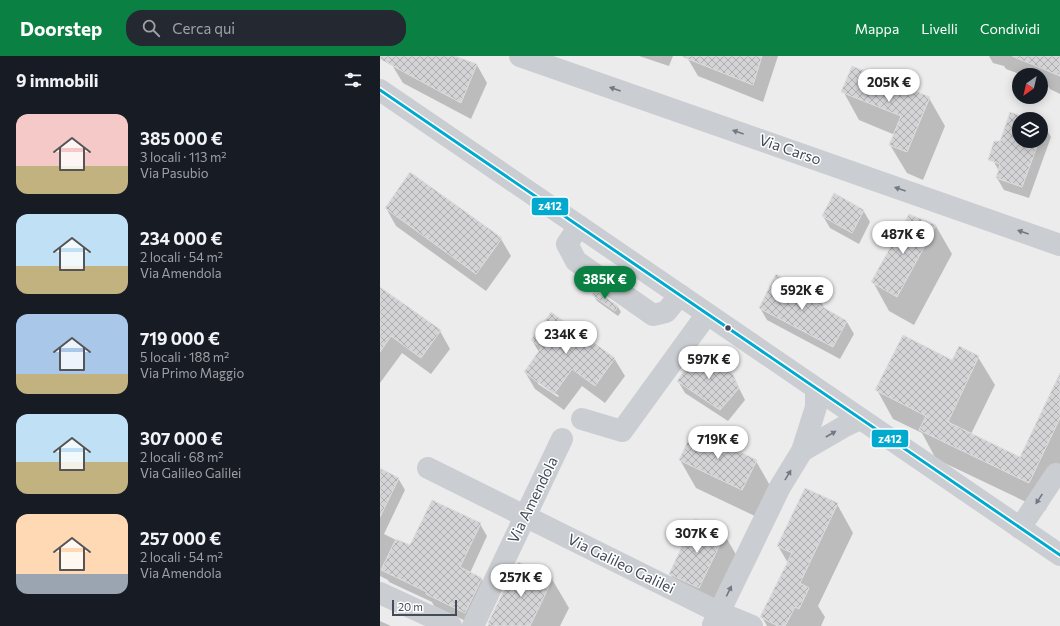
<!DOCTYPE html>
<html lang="it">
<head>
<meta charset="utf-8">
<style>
  body { margin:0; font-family:Commissioner,sans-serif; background:#242831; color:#f1f3f6; height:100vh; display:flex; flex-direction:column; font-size:15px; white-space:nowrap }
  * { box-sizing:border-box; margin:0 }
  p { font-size:13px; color:#9ea1a6 }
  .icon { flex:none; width:22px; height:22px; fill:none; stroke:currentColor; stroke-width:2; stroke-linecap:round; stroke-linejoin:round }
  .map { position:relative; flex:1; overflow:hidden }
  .side { display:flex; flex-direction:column; background:#171b24; width:380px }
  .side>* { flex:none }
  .needle { width:26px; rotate:214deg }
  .fabs { position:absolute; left:632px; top:12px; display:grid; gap:8px }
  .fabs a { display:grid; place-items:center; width:36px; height:36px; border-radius:50%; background:#171b24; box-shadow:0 2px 10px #0003; font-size:20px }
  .scale { position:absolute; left:12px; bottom:10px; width:65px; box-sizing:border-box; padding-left:4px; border:2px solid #444c59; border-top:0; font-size:11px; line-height:14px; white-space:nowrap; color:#444c59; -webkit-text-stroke:3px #fff; paint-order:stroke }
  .price { position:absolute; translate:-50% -34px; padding:0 9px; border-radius:14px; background:#fff; color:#222; font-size:13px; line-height:26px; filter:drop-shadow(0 1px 2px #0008) }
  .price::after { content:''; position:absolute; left:50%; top:24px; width:12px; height:9px; margin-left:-6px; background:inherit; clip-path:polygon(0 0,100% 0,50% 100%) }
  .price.selected { background:#0b8043; color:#fff }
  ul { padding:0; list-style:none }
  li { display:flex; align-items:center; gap:12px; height:100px; padding:0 16px }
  li span { display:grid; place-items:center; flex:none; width:112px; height:80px; border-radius:12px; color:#555 }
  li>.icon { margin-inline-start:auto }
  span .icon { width:48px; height:48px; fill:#fffc; stroke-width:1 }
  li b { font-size:17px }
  h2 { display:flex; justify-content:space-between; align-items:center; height:48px; padding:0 16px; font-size:17px }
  header { display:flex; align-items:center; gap:24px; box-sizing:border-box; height:56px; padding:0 20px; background:#0b8043; color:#fff }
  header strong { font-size:19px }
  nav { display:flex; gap:22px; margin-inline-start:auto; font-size:14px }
  .search { width:280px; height:36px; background:#242831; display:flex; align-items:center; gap:10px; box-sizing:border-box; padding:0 14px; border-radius:16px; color:#9ea1a6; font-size:15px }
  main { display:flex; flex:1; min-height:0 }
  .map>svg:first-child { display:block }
  .shadow { fill:#0003; fill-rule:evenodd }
  .building { fill:url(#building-cross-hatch); stroke:#dededf }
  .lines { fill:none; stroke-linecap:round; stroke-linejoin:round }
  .minor { stroke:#cacdd1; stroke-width:22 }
  .bus-1-casing { stroke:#fff; stroke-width:6 }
  .bus-1 { stroke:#00a9ce; stroke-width:3 }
  .oneway { fill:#737983 }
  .bus-dot { fill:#444c59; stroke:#fff; stroke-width:1.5 }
  .labels { text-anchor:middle; stroke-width:3; stroke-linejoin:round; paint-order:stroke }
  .street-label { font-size:15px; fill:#444c59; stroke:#fff }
  .line-badge { stroke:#fff; stroke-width:1.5 }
  .badge-label { font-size:11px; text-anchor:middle; font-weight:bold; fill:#fff }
</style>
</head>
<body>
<header>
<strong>Doorstep</strong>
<div class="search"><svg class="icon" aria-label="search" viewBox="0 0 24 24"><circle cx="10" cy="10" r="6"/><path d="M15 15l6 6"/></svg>Cerca qui</div>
<nav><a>Mappa</a><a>Livelli</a><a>Condividi</a></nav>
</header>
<main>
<section class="side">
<h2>9 immobili<svg class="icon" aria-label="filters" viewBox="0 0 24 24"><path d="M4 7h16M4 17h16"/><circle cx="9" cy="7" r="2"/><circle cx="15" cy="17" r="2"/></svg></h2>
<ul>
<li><span style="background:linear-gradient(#f6c9c9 65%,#c2b280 0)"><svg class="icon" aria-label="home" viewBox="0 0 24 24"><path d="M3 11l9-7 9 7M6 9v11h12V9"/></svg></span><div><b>385 000 €</b><p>3 locali · 113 m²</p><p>Via Pasubio</p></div></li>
<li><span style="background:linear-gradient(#bfe0f5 65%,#c2b280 0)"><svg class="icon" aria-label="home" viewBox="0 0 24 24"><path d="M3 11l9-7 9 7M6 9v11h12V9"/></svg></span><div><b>234 000 €</b><p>2 locali · 54 m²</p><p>Via Amendola</p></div></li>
<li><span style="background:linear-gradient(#a9c7e8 75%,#c2b280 0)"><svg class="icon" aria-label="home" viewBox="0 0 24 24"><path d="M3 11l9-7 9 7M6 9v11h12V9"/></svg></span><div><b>719 000 €</b><p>5 locali · 188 m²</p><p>Via Primo Maggio</p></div></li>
<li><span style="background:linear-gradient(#bfe0f5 60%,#c2b280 0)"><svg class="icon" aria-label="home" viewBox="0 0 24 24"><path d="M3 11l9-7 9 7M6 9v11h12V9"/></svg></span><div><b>307 000 €</b><p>2 locali · 68 m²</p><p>Via Galileo Galilei</p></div></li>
<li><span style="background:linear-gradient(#ffd9b3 75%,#9aa5b1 0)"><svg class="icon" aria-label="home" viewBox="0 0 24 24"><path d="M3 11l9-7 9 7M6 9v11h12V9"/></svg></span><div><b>257 000 €</b><p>2 locali · 54 m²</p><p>Via Amendola</p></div></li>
</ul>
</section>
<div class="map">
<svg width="680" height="570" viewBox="0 0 680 570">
  <defs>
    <pattern id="building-cross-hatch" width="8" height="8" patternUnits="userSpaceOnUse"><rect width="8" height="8" fill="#d4d4d7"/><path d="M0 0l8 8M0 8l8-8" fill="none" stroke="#aeaeb1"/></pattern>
  </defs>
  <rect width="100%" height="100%" fill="#edecec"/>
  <g class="shadow">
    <path d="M16 0H72L97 9 107 27 91 63 23 27 12 9Z"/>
    <path d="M259 0H293L289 10Z"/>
    <path d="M310 0H398L383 46 318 20 308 3Z"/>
    <path d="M609 0H680V38L670 33 666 28 661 26V19H642L626 13 624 10 613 7Z"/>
    <path d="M463 35 549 42 565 70 543 124 527 117 510 89 515 79 479 64Z"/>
    <path d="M631 57 648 63H639V85H661V67L664 69 671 81 649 142 624 134 617 122 619 115 614 106Z"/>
    <path d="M6 152 121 183 131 200 106 235 16 170Z"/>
    <path d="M483 154 490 166 479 188 450 172 443 160Z"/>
    <path d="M556 170 572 198 534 269 509 255 493 226Z"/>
    <path d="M397 219 439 241 445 254 467 266 474 278 460 303 387 264 380 252Z"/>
    <path d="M0 232 60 275 70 293 51 318 22 297 0 327Z"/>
    <path d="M213 239 238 251 241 256 238 260 217 245Z"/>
    <path d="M152 284 234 302 245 320 225 347 202 330 184 354 155 333 145 316 159 296ZM158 325 179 340 178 341 158 328Z"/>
    <path d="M598 301 615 329 591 378 641 402 680 340V426L665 455 556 403 542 377 513 363 497 334 573 306Z"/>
    <path d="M352 318 365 344 348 365 305 337 298 325Z"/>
    <path d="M300 404 376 405 392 433 379 462 316 432Z"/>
    <path d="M0 413 18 422 25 434 4 478 30 491 100 468 107 480 90 517 101 522 108 534 92 568 54 550 52 546 9 526 8 524 0 520Z"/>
    <path d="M457 448 473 477 438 550 445 561 441 570H387L382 561 408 507 398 490Z"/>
    <path d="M344 478 361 507 335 560 307 546 290 518Z"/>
    <path d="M138 507 172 523 189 552 180 570H108Z"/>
    <path d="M0 565 11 570H0Z"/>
  </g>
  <g class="building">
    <path d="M0 0H75L97 8 81 47 0 3Z"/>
    <path d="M303 0H382L373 29 303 1Z"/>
    <path d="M632 0H680V20Z"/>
    <path d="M472 10 550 41 527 96 509 89 521 60 461 36Z"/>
    <path d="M630 56 651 63H639V85H659L642 131 616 122 620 108 608 104 614 85H620Z"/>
    <path d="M30 116 122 182 96 218 5 152Z"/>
    <path d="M454 137 484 154 472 177 442 160Z"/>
    <path d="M529 158 556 169 517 241 491 226Z"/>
    <path d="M396 218 439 240 436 247 467 265 453 291 379 252Z"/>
    <path d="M0 231 61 274 41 302 11 280 0 296Z"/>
    <path d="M215 234 238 250 235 255 212 239Z"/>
    <path d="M171 256 235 302 215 330 192 313 174 338 144 316 161 292 151 284Z"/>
    <path d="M523 279 572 304 579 290 599 300 568 366 640 401 680 317V362L649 427 539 374 546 360 495 334Z"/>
    <path d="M320 294 353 318 359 332 340 354 297 325Z"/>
    <path d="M313 374 377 404 362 434 299 404Z"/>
    <path d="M0 412 19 422 0 461Z"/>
    <path d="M425 432 458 447 420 527 429 532 419 553 415 551 405 570H398L380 561 412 497 397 490Z"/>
    <path d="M52 444 101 467 80 511 102 522 85 557 46 538 47 536 1 514 16 483 30 489Z"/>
    <path d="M315 463 345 478 319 532 289 518Z"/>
    <path d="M138 506 173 522 150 570H113L108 567Z"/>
  </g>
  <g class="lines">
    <g class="minor">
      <path d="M140 0 680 189"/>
      <path d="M0 34 680 499"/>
      <path d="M199 170 187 188 196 205 273 259 286 256 300 239"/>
      <path d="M202 363 242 375 327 258"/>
      <path d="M422 395 465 370 480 363"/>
      <path d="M48 412 338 556 372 570"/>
      <path d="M640 472 676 418 680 420"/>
      <path d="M0 537 71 570"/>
      <path d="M333 569 400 431 422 395 436 351V333"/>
      <path d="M93 570 182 383"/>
    </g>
    <g class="bus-1-casing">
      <path id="bus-1" d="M0 34 680 499"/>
    </g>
    <use href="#bus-1" class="bus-1"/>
  </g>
  <defs><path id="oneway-solid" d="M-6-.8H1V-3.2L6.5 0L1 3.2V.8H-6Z"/></defs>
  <g class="oneway">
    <use href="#oneway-solid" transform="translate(235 33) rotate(-161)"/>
    <use href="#oneway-solid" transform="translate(358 76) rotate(-161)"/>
    <use href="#oneway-solid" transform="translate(520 133) rotate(-161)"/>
    <use href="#oneway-solid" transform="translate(643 176) rotate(-161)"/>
    <use href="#oneway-solid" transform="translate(451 378) rotate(-30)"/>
    <use href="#oneway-solid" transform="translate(408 419) rotate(-59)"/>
    <use href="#oneway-solid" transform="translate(659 443) rotate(124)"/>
    <use href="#oneway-solid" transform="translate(349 535) rotate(-64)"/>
  </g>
  <circle class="bus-dot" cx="348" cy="272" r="3.5"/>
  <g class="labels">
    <g class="street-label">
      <text transform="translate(410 94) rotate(19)" y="5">Via Carso</text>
      <text transform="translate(153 444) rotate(-64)" y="5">Via Amendola</text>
      <text transform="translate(241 508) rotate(26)" y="5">Via Galileo Galilei</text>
    </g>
  </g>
  <g class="line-badge">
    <rect x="151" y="141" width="38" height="19" rx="4" fill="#00a9ce"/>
    <rect x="491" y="373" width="38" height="19" rx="4" fill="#00a9ce"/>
  </g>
  <g class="badge-label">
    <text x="170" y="154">z412</text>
    <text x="510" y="387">z412</text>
  </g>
</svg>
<div class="fabs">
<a><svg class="needle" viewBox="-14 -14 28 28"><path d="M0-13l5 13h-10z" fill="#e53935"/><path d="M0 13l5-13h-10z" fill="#9ea1a6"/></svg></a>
<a><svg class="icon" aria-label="layers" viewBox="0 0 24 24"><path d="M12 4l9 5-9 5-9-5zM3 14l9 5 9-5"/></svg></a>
</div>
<div class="scale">20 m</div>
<b class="price" style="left:509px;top:47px">205K €</b>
<b class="price" style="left:523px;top:199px">487K €</b>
<b class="price selected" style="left:225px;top:244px">385K €</b>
<b class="price" style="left:422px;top:255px">592K €</b>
<b class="price" style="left:186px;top:299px">234K €</b>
<b class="price" style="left:329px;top:324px">597K €</b>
<b class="price" style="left:338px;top:404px">719K €</b>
<b class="price" style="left:317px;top:498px">307K €</b>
<b class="price" style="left:141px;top:542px">257K €</b>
</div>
</main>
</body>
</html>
